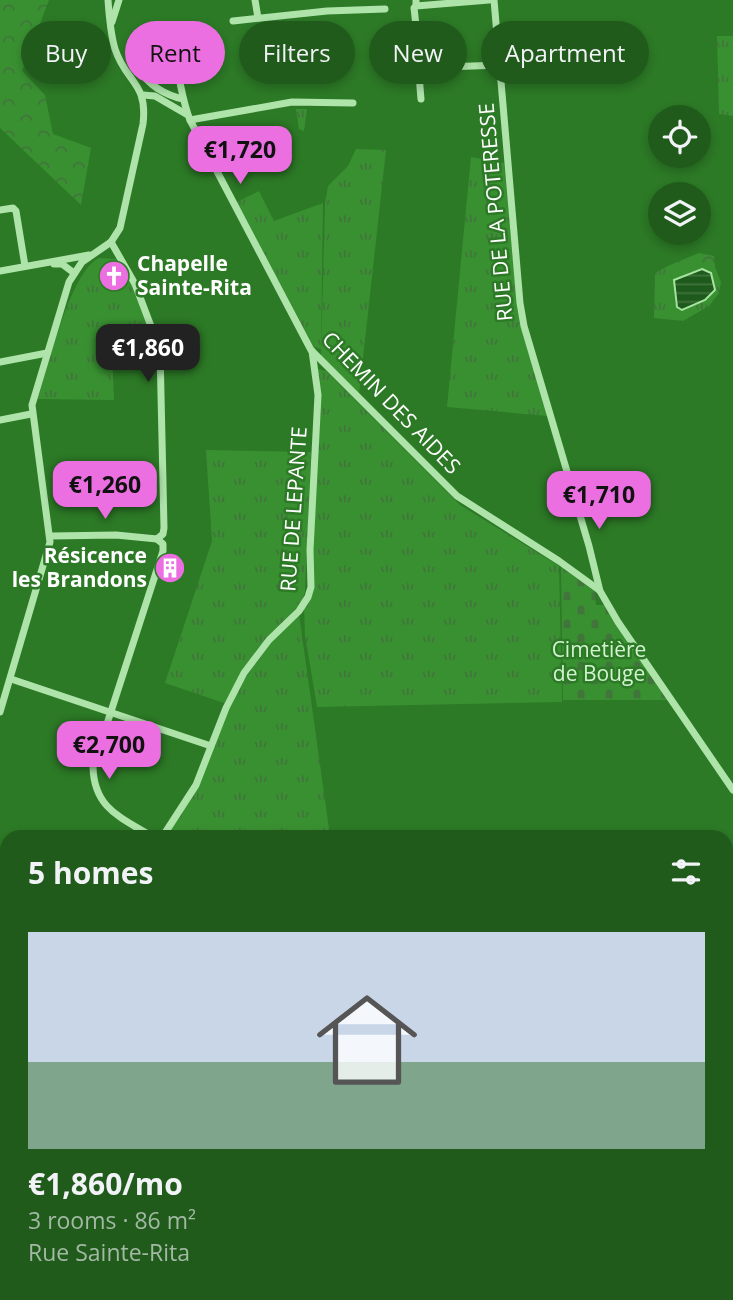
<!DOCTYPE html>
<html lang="en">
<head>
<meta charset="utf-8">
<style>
  body { margin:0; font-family:"Open Sans",sans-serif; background:#296125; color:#f1f3f6; height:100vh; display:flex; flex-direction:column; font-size:26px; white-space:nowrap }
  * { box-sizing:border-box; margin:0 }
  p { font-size:23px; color:#a2b9a3 }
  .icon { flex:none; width:38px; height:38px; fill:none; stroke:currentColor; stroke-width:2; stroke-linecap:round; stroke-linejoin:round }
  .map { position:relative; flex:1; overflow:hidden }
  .details { position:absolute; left:0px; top:830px; width:733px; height:471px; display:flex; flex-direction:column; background:#215b1c; border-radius:21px 21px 0 0; box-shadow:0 4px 10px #0003 }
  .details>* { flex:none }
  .top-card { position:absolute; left:21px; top:21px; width:691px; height:63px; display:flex; gap:14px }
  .buttons { position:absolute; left:648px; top:105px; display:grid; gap:14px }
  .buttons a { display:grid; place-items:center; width:63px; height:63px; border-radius:50%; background:#215b1c; box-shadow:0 4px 10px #0003; font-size:35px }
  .price { position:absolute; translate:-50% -60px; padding:0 16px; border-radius:14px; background:#eb6fe1; color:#111; font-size:23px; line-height:46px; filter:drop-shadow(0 2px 4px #0008) }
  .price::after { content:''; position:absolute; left:50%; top:42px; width:21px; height:16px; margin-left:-10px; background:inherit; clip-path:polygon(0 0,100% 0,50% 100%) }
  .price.current { background:#222; color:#fff }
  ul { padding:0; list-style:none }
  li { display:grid; align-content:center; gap:14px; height:371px; padding:0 28px }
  li span { display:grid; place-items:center; height:217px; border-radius:0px; color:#555 }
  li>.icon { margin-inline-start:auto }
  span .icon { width:126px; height:126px; fill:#fffc; stroke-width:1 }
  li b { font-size:30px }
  h2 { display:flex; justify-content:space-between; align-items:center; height:84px; padding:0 28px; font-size:30px }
  .tag { padding:0 24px; border-radius:32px; background:#215b1c; box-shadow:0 4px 10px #0003; font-size:24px; line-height:63px }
  .tag.current { background:#eb6fe1; color:#111 }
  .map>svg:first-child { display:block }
  .grass { fill:url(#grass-tufts) }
  .forest { fill:url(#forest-crowns) }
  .cemetery { fill:url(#cemetery-stones) }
  .water { fill:url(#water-rules); stroke:#a5e49e; stroke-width:2 }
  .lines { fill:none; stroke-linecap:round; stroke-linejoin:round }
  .minor { stroke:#aee3aa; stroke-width:7 }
  .major { stroke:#e9fce9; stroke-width:10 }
  .highway { stroke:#fff; stroke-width:10 }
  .labels { text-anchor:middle; stroke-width:5; stroke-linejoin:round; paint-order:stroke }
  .street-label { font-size:21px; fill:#fff; stroke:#2c7926 }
  .poi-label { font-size:21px; font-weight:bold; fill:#fff; stroke:#2c7926; text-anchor:start }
  .park-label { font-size:21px; fill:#d1f4cf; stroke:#2c7926 }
</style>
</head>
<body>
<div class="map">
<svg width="733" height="1300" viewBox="0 0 733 1300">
  <defs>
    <pattern id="grass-tufts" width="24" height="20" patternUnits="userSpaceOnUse" patternTransform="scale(1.75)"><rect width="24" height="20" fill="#399031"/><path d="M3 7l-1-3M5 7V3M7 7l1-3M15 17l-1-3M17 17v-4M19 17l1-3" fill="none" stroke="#41753c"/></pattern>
    <pattern id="forest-crowns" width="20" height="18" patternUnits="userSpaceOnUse" patternTransform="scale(1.75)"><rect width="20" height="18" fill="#399031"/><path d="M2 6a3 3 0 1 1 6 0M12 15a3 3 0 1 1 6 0" fill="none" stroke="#41753c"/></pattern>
    <pattern id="cemetery-stones" width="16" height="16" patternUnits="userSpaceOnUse" patternTransform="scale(1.75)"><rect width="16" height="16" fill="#399031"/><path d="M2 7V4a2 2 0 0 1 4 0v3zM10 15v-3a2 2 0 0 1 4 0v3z" fill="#41753c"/></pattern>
    <pattern id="water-rules" width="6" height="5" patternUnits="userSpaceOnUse" patternTransform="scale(1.75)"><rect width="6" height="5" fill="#1e5a1b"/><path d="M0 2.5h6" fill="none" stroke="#40733d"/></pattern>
  </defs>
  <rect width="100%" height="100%" fill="#2c7926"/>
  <g class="grass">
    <path d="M717 36H733V116L719 114Z"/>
    <path d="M296 109H307L304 131 299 129Z"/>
    <path d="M356 149 386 150 359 394 321 356 325 203 328 186 348 166Z"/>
    <path d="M471 157 504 163 518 312 548 416 447 407Z"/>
    <path d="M259 191 274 221 323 203 321 349 314 347 237 202Z"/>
    <path d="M99 258 116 259 132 286 151 335 112 350 114 400 38 399C48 367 70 272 99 258Z"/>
    <path d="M670 265V273L674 280 675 304 711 273 707 271 715 267 721 282 719 293 709 306 683 321 654 318 655 273Z"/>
    <path d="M318 369 326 371 460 505 559 566 562 702 317 707 305 635 304 608 311 593Z"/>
    <path d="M206 450 311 452 305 592 301 603 257 649 224 703 165 683 212 541Z"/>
    <path d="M299 614 330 836H165L198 785 227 712 244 680 277 634Z"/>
    <path d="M733 1002V1200H726V1004Z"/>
    <path d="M0 1272 7 1277V1293H23L26 1300H0Z"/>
  </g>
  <g class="forest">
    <path d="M0 0H49L22 71 45 95 53 134 91 148 81 205 0 128Z"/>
    <path d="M699 253 714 256 715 267 707 271 701 270 674 280 670 273V265Z"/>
    <path d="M189 1293H225L221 1300H191Z"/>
    <path d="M239 1293H332V1300H233Z"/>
  </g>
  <path class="cemetery" d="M561 567 595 592 596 605H605L669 700H563Z"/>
  <path class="water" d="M702 269 711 273 715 290 705 300 682 310 677 307 674 280Z"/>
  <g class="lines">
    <g class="minor">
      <path d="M255 0 258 18"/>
      <path d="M416 0V6L414 8C418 38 418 68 421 99"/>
      <path d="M494 0 520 303 524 326 589 546 600 591 618 622 733 790"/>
      <path d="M416 6 489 0"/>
      <path d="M233 21 327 11 385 9"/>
      <path d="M112 22 119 0"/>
      <path d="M177 50C175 65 184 105 190 120L311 350 457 496 559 561 599 590"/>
      <path d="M176 58 143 65 139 69C148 85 165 95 183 99"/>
      <path d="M418 68 500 65"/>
      <path d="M143 95 155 96 186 114"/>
      <path d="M190 120 292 102 353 103"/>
      <path d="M0 210 13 208 16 211 25 266"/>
      <path d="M111 242 135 284 160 350 164 528 163 534 157 539"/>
      <path d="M54 264H62L74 273"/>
      <path d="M0 271 89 255"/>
      <path d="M0 362 47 353"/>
      <path d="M0 420 31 414"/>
      <path d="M51 536 116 535 157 539"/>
      <path d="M11 679 211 746"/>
      <path d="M0 712 50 542 32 405 69 282 82 262 111 242 120 228 143 124C148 82 126 83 115 49 111 36 109 14 108 0"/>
      <path d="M151 836C120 817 94 808 93 767L163 551V544L157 539"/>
      <path d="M163 836 196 785 226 708 244 673 269 640 299 611 308 597 311 587 310 550 318 395 312 351"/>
      <path d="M726 1001 733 999"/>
      <path d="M0 1132 7 1131"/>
    </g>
    <g class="major">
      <path d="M0 862 7 878"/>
      <path d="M0 885 7 902"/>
      <path d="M169 1293 172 1300"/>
      <path d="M180 1293 182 1300"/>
    </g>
    <g class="highway">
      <path d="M0 1170 7 1169"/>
      <path d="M0 1204H7"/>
      <path d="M726 1209H733"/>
      <path d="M0 1224 7 1225"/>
      <path d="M726 1230H733"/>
      <path d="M0 1252 7 1258"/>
      <path d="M29 1293 32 1300"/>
      <path d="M223 1300 228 1293"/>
    </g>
  </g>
  <defs>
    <g id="church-disc" transform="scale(1.575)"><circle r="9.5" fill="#eb6fe1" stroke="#2c7926"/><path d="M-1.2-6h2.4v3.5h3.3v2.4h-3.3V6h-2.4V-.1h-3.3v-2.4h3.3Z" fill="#fff"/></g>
    <g id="building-disc" transform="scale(1.575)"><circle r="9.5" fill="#eb6fe1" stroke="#2c7926"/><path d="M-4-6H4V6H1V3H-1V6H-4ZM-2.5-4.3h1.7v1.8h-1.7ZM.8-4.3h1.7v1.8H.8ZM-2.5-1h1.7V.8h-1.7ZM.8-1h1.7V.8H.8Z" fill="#fff"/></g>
  </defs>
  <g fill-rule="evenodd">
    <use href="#church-disc" x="114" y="276"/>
    <use href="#building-disc" x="170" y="568"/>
  </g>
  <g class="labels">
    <g class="street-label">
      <text transform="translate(496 212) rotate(-95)" y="7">RUE DE LA POTERESSE</text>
      <text transform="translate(391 403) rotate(46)" y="7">CHEMIN DES AIDES</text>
      <text transform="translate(294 509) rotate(-86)" y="7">RUE DE LEPANTE</text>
    </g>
    <g class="poi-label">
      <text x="137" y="271">Chapelle<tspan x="137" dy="24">Sainte-Rita</tspan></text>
      <text x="147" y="563" text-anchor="end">Résicence<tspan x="147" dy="24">les Brandons</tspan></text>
    </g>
    <g class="park-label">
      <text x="599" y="657">Cimetière<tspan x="599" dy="24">de Bouge</tspan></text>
    </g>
  </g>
</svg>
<div class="buttons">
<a><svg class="icon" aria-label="locate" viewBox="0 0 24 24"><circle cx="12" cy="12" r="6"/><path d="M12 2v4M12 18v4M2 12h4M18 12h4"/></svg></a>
<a><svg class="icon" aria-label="layers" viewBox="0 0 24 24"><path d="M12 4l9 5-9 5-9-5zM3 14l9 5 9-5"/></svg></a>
</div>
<b class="price" style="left:240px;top:186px">€1,720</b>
<b class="price current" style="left:148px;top:384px">€1,860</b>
<b class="price" style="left:105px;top:521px">€1,260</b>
<b class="price" style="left:599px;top:531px">€1,710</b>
<b class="price" style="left:109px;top:781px">€2,700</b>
<div class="top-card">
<a class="tag">Buy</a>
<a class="tag current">Rent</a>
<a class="tag">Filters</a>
<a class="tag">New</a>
<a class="tag">Apartment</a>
</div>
<section class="details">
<h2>5 homes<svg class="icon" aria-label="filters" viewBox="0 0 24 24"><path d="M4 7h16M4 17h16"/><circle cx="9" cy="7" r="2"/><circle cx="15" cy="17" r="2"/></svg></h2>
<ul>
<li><span style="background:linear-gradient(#c9d6e8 60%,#7fa58c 0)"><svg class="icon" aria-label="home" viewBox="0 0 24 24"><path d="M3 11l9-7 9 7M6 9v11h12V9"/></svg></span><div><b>€1,860/mo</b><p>3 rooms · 86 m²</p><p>Rue Sainte-Rita</p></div></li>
</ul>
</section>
</div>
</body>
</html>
